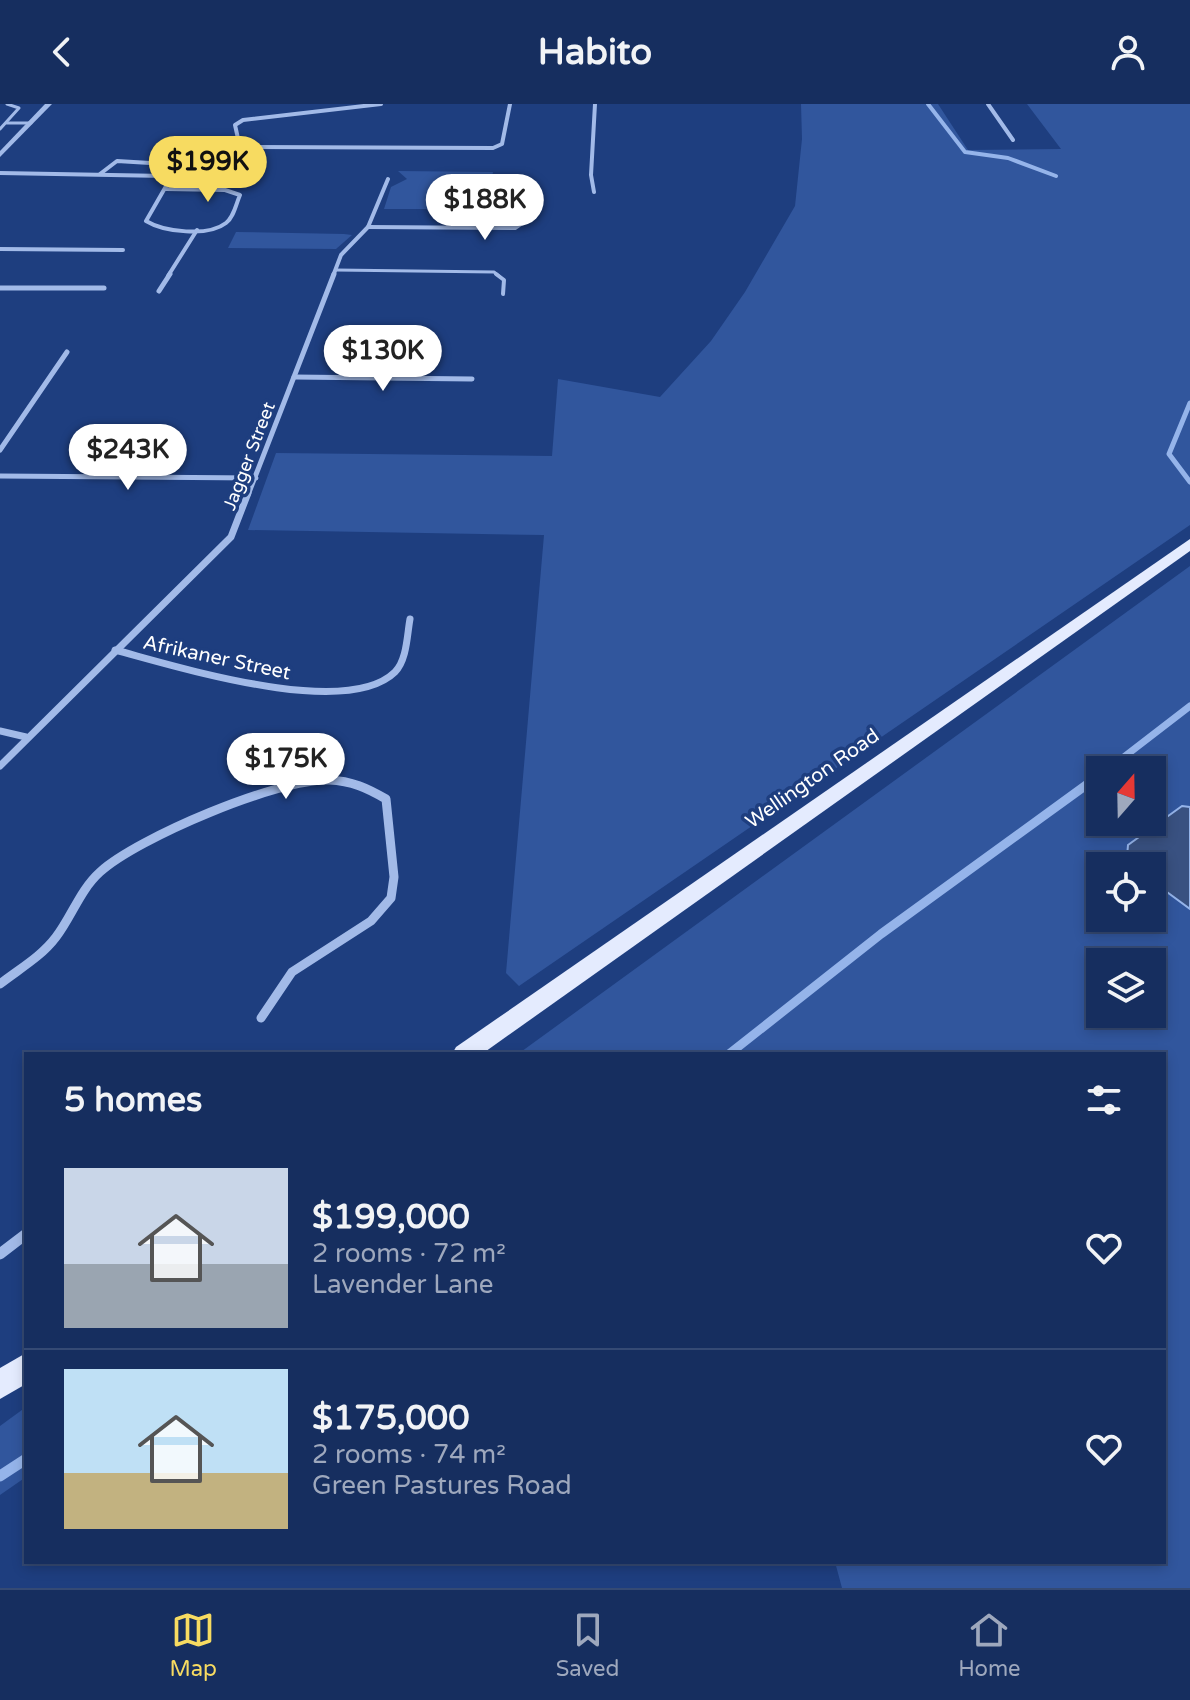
<!DOCTYPE html>
<html lang="en">
<head>
<meta charset="utf-8">
<style>
  body { margin:0; font-family:"Varela Round",sans-serif; background:#1f3665; color:#f1f3f6; height:100vh; display:flex; flex-direction:column; font-size:30px; white-space:nowrap }
  * { box-sizing:border-box; margin:0 }
  p { font-size:26px; color:#9ea8bd }
  .icon { flex:none; width:44px; height:44px; fill:none; stroke:currentColor; stroke-width:2; stroke-linecap:round; stroke-linejoin:round }
  .map { position:relative; flex:1; overflow:hidden }
  .details { position:absolute; left:24px; top:948px; width:1142px; height:512px; display:flex; flex-direction:column; background:#162e5f; border-radius:0px; box-shadow:0 4px 12px #0003,0 0 0 2px #354a74 }
  .details>* { flex:none }
  .needle { width:52px; rotate:20deg }
  .buttons { position:absolute; left:1086px; top:652px; display:grid; gap:16px }
  .buttons a { display:grid; place-items:center; width:80px; height:80px; border-radius:0px; background:#162e5f; box-shadow:0 4px 12px #0003,0 0 0 2px #354a74; font-size:40px }
  .price { position:absolute; translate:-50% -68px; padding:0 18px; border-radius:28px; background:#fff; color:#222; font-size:26px; line-height:52px; filter:drop-shadow(0 2px 4px #0008) }
  .price::after { content:''; position:absolute; left:50%; top:48px; width:24px; height:18px; margin-left:-12px; background:inherit; clip-path:polygon(0 0,100% 0,50% 100%) }
  .price.on { background:#f7db61; color:#111 }
  ul { padding:0; list-style:none }
  li { display:flex; align-items:center; gap:24px; height:200px; padding:0 40px }
  li+li { border-top:2px solid #354a74 }
  li span { display:grid; place-items:center; flex:none; width:224px; height:160px; border-radius:0px; color:#555 }
  li>.icon { margin-inline-start:auto }
  span .icon { width:96px; height:96px; fill:#fffc; stroke-width:1 }
  li b { font-size:34px }
  h2 { display:flex; justify-content:space-between; align-items:center; height:96px; padding:0 40px; font-size:34px }
  header { display:flex; justify-content:space-between; align-items:center; height:104px; padding:0 40px; background:#162e5f; font-size:36px; font-weight:700 }
  .tabs { display:flex; justify-content:space-around; align-items:center; height:112px; border-top:2px solid #354a74; background:#162e5f; font-size:22px; color:#9ea8bd }
  .tabs a { display:grid; justify-items:center; gap:4px }
  .tabs .on { color:#f7db61 }
  .map>svg:first-child { display:block }
  .green { fill:#31569d; fill-rule:evenodd }
  .water { fill:#395181; stroke:#95b4ea; stroke-width:2 }
  .lines { fill:none; stroke-linecap:round; stroke-linejoin:round }
  .stream-far4 { stroke:#95b4ea; stroke-width:4 }
  .stream-far3 { stroke:#95b4ea; stroke-width:5 }
  .stream-far2 { stroke:#95b4ea; stroke-width:7 }
  .stream-far1 { stroke:#95b4ea; stroke-width:9 }
  .stream { stroke:#95b4ea; stroke-width:11 }
  .service-far1 { stroke:#a2bae8; stroke-width:3 }
  .service { stroke:#a2bae8; stroke-width:4 }
  .minor-far4 { stroke:#a2bae8; stroke-width:4 }
  .minor-far3 { stroke:#a2bae8; stroke-width:5 }
  .minor-far2 { stroke:#a2bae8; stroke-width:7 }
  .minor-far1 { stroke:#a2bae8; stroke-width:9 }
  .minor { stroke:#a2bae8; stroke-width:11 }
  .tertiary { fill:#a2bae8; fill-rule:evenodd }
  .primary { fill:#e4ebfe; fill-rule:evenodd }
  .labels { text-anchor:middle; stroke-width:7; stroke-linejoin:round; paint-order:stroke }
  .far-street-label { font-size:18px; fill:#fff; stroke:#1e3e7f }
  .street-label { font-size:20px; fill:#fff; stroke:#1e3e7f }
</style>
</head>
<body>
<header><svg class="icon" aria-label="back" viewBox="0 0 24 24"><path d="M15 5l-7 7 7 7"/></svg>Habito<svg class="icon" aria-label="person" viewBox="0 0 24 24"><circle cx="12" cy="8" r="4"/><path d="M4 21q1-7 8-7t8 7"/></svg></header>
<div class="map">
<svg width="1190" height="1484" viewBox="0 0 1190 1484">
  <rect width="100%" height="100%" fill="#1e3e7f"/>
  <g class="green">
    <path d="M801 0H938L968 46 1061 45 1027 0H1190V421L519 882 506 869 544 431 248 426 276 349 552 352 558 275 660 293 711 237 745 188 795 102 802 35Z"/>
    <path d="M398 67 493 68 485 105H384L391 83 407 75Z"/>
    <path d="M236 128 344 130 352 131 336 145 228 144Z"/>
    <path d="M1190 462V1484H842L835 1458H1164V950H518ZM1100 666H1152V718H1100ZM1100 762H1152V814H1100ZM1100 858H1152V910H1100Z"/>
    <path d="M26 1303V1373L0 1391V1322Z"/>
  </g>
  <path class="water" d="M1182 702 1190 703V805L1152 777V762H1134L1127 753 1128 741Z"/>
  <g class="lines">
    <path class="stream-far4" d="M928 0 965 48 1008 54 1056 72"/>
    <path class="stream-far3" d="M1190 299 1169 350 1190 378"/>
    <path class="stream-far2" d="M1107 666 1190 602"/>
    <path class="stream-far1" d="M729 950 881 830 1100 671"/>
    <path class="stream" d="M0 1372 26 1355"/>
    <g class="service-far1">
      <path d="M7 19H31"/>
      <path d="M0 25 19 4 7 0"/>
      <path d="M336 166 494 168 499 172"/>
    </g>
    <path class="service" d="M496 170 504 176 503 190"/>
    <g class="minor-far4">
      <path d="M988 0 1013 36"/>
      <path d="M248 43 493 44 502 40 510 0"/>
      <path d="M0 69 166 72 169 77 146 117C164 128 208 133 226 119 234 113 236 100 240 91L225 86 166 85"/>
      <path d="M100 70 117 57 183 61 242 46 248 43 239 39 235 21 243 16 381 0"/>
      <path d="M594 88 591 71 595 0"/>
      <path d="M368 123 515 124 528 115 532 89"/>
      <path d="M0 145 123 146"/>
      <path d="M168 172 197 126"/>
      <path d="M333 172 341 151 368 123 388 75"/>
    </g>
    <g class="minor-far3">
      <path d="M0 184H104"/>
      <path d="M159 187 170 170"/>
      <path d="M294 273 472 275"/>
      <path d="M0 346 67 248"/>
      <path d="M0 372 256 374"/>
      <path d="M248 391 334 170"/>
    </g>
    <g class="minor-far2">
      <path d="M115 546C176 562 346 616 395 568 407 556 407 531 410 515"/>
      <path d="M0 627 26 633"/>
      <path d="M0 662 231 433 248 389"/>
    </g>
    <path class="minor-far1" d="M0 880C19 865 41 853 56 833 72 812 80 786 100 768 137 734 279 674 329 676 352 677 367 684 386 695L394 773 391 794 371 817 292 868 261 914"/>
    <path class="minor" d="M0 1150 26 1130"/>
    <path class="tertiary" d="M45 0H52L0 53V47Z"/>
    <g class="primary">
      <path d="M1190 435V447L482 950H452L456 943Z"/>
      <path d="M26 1249V1280L0 1295V1264Z"/>
    </g>
  </g>
  <g class="labels">
    <g class="far-street-label">
      <text transform="translate(249 352) rotate(-69)" y="6">Jagger Street</text>
    </g>
    <g class="street-label">
      <text transform="translate(217 553) rotate(12)" y="7">Afrikaner Street</text>
      <text transform="translate(812 674) rotate(-35)" y="7">Wellington Road</text>
    </g>
  </g>
</svg>
<div class="buttons">
<a><svg class="needle" viewBox="-14 -14 28 28"><path d="M0-13l5 13h-10z" fill="#e53935"/><path d="M0 13l5-13h-10z" fill="#9ea8bd"/></svg></a>
<a><svg class="icon" aria-label="locate" viewBox="0 0 24 24"><circle cx="12" cy="12" r="6"/><path d="M12 2v4M12 18v4M2 12h4M18 12h4"/></svg></a>
<a><svg class="icon" aria-label="layers" viewBox="0 0 24 24"><path d="M12 4l9 5-9 5-9-5zM3 14l9 5 9-5"/></svg></a>
</div>
<b class="price on" style="left:208px;top:100px">$199K</b>
<b class="price" style="left:485px;top:138px">$188K</b>
<b class="price" style="left:383px;top:289px">$130K</b>
<b class="price" style="left:128px;top:388px">$243K</b>
<b class="price" style="left:286px;top:697px">$175K</b>
<section class="details">
<h2>5 homes<svg class="icon" aria-label="filters" viewBox="0 0 24 24"><path d="M4 7h16M4 17h16"/><circle cx="9" cy="7" r="2"/><circle cx="15" cy="17" r="2"/></svg></h2>
<ul>
<li><span style="background:linear-gradient(#c9d6e8 60%,#9aa5b1 0)"><svg class="icon" aria-label="home" viewBox="0 0 24 24"><path d="M3 11l9-7 9 7M6 9v11h12V9"/></svg></span><div><b>$199,000</b><p>2 rooms · 72 m²</p><p>Lavender Lane</p></div><svg class="icon" aria-label="heart" viewBox="0 0 24 24"><path d="M12 20l-8-8c-3-5 5-10 8-4 3-6 11-1 8 4z"/></svg></li>
<li><span style="background:linear-gradient(#bfe0f5 65%,#c2b280 0)"><svg class="icon" aria-label="home" viewBox="0 0 24 24"><path d="M3 11l9-7 9 7M6 9v11h12V9"/></svg></span><div><b>$175,000</b><p>2 rooms · 74 m²</p><p>Green Pastures Road</p></div><svg class="icon" aria-label="heart" viewBox="0 0 24 24"><path d="M12 20l-8-8c-3-5 5-10 8-4 3-6 11-1 8 4z"/></svg></li>
</ul>
</section>
</div>
<nav class="tabs">
<a class="on"><svg class="icon" aria-label="map" viewBox="0 0 24 24"><path d="M3 6l6-2 6 2 6-2v14l-6 2-6-2-6 2zM9 4v14M15 6v14"/></svg>Map</a>
<a><svg class="icon" aria-label="saved" viewBox="0 0 24 24"><path d="M7 4h10v16l-5-4-5 4z"/></svg>Saved</a>
<a><svg class="icon" aria-label="home" viewBox="0 0 24 24"><path d="M3 11l9-7 9 7M6 9v11h12V9"/></svg>Home</a>
</nav>
</body>
</html>
